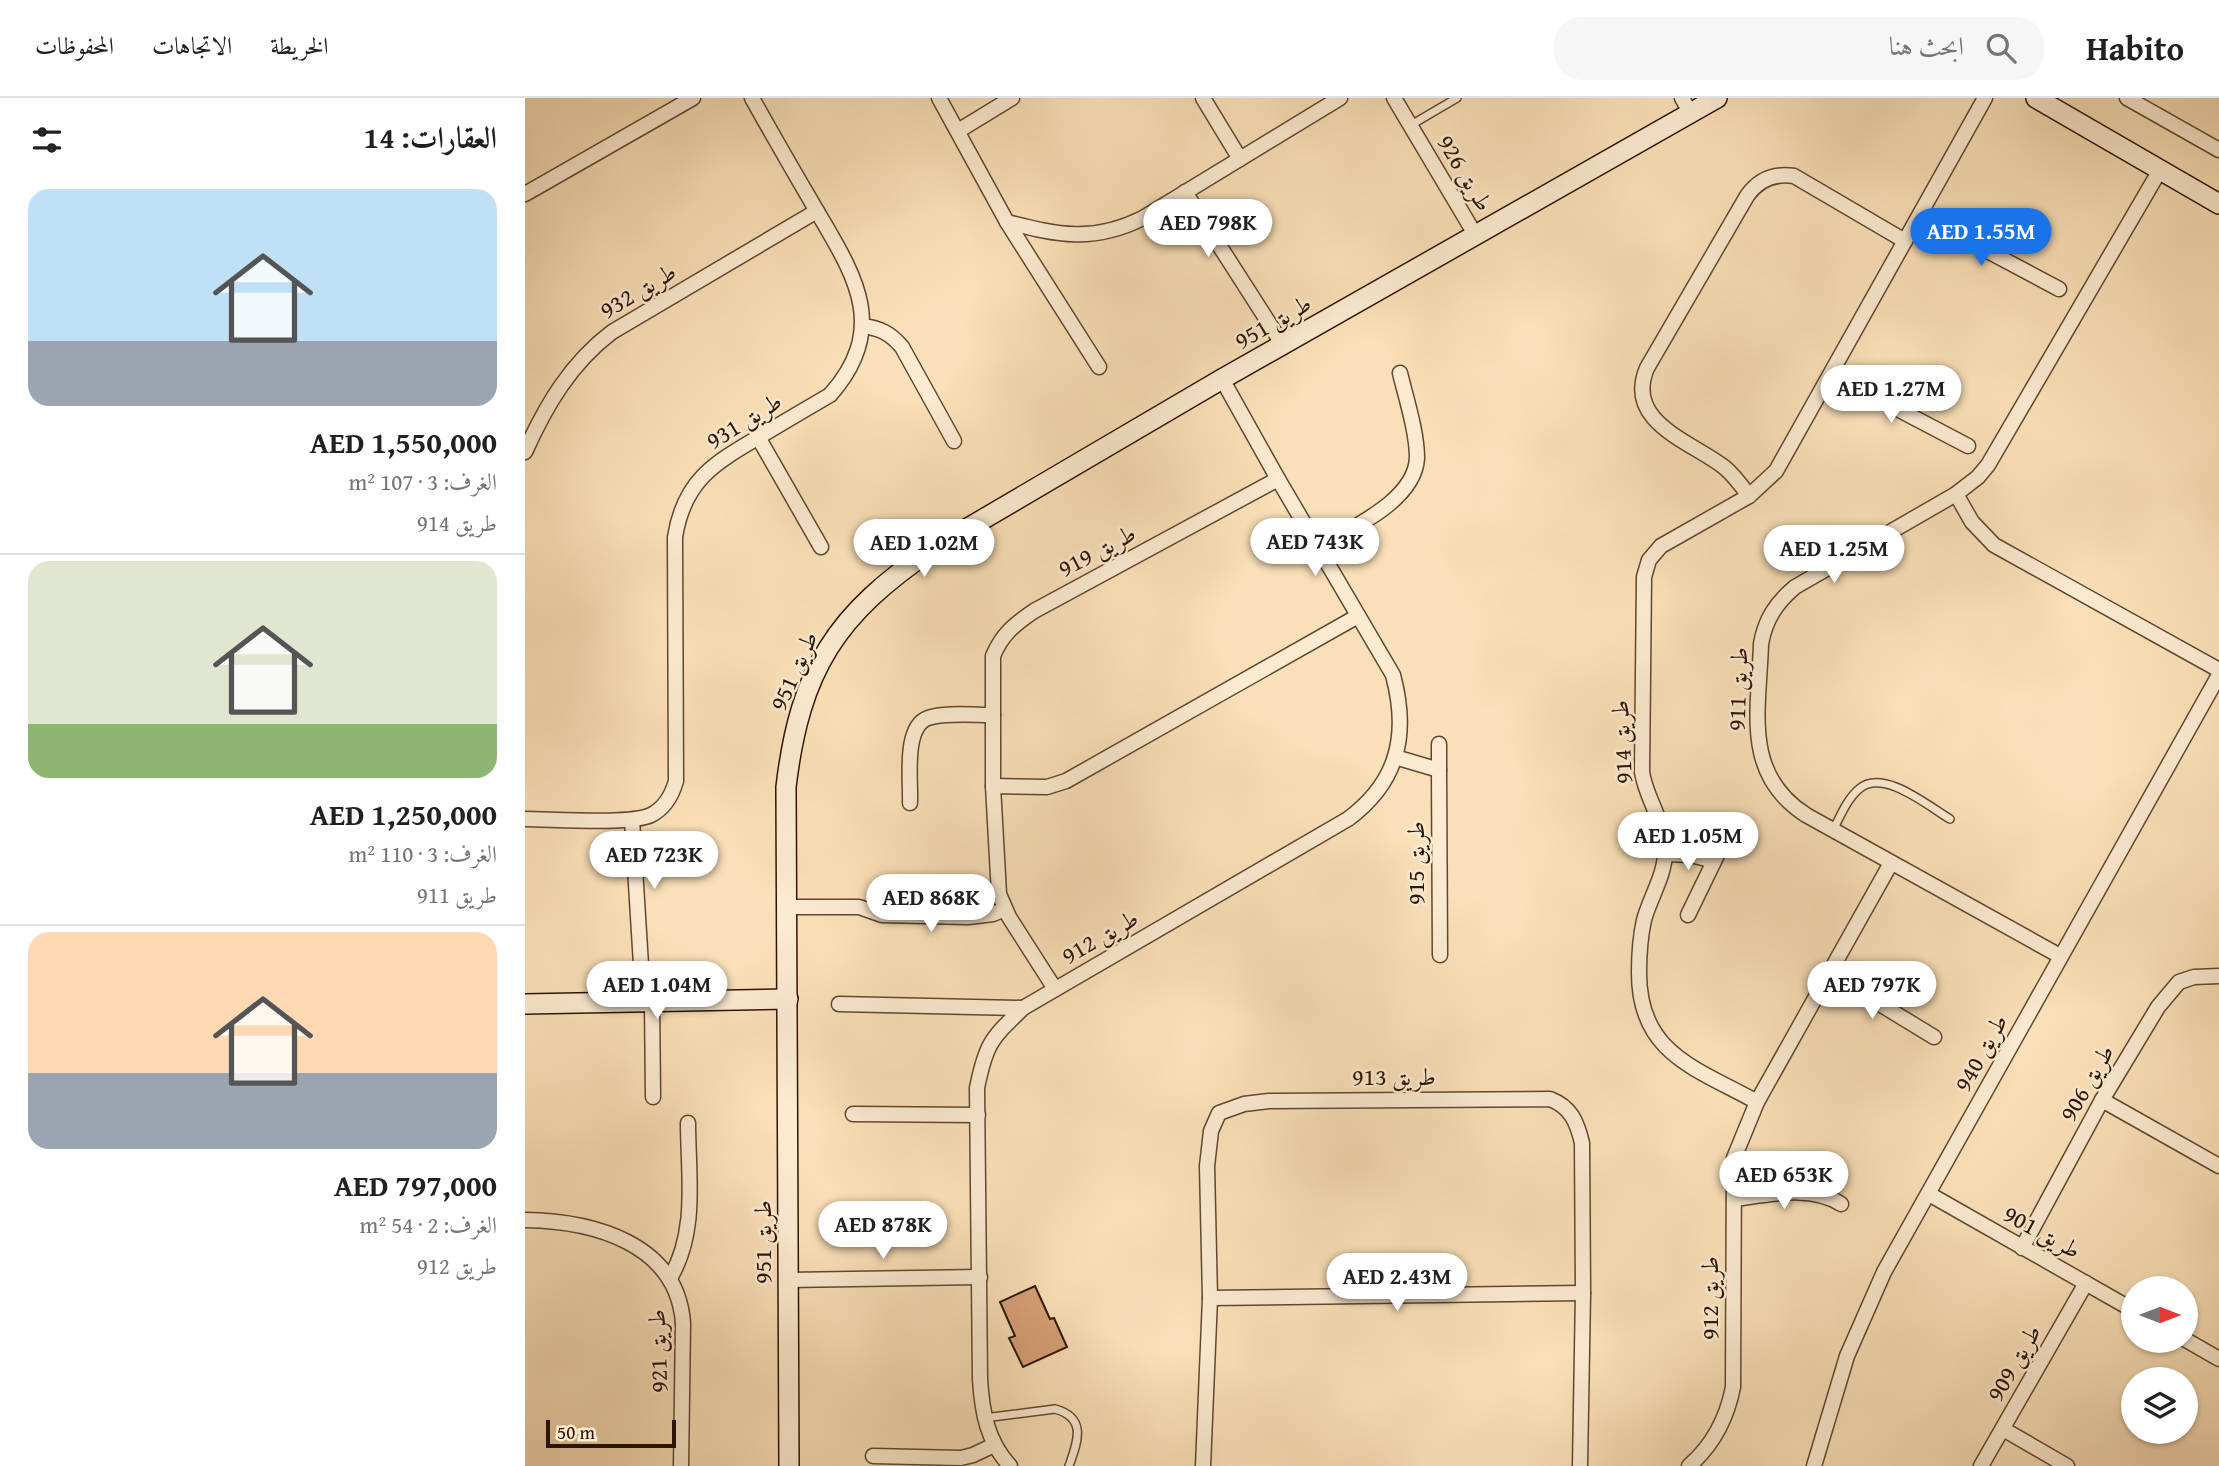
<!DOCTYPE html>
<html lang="ar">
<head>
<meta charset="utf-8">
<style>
  body { margin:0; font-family:"Gentium Book Plus",Amiri,serif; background:#f6f6f6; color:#202124; direction:rtl; height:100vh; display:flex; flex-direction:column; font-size:26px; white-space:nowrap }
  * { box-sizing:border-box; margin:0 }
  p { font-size:23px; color:#757577 }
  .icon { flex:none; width:38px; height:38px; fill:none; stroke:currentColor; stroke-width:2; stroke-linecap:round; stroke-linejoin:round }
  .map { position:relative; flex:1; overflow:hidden; direction:ltr }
  .panel { display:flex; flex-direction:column; background:#fff; width:525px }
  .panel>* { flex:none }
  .needle { width:46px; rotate:90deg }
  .controls { position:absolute; left:1596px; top:1178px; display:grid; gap:14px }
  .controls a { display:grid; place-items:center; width:77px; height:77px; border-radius:50%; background:#fff; box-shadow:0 2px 5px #0004; font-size:35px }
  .scale { position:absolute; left:21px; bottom:18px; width:130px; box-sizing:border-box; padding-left:7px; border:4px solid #2e1403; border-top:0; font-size:19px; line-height:24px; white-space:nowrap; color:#2e1403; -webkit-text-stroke:5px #fcebd1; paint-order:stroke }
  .price { position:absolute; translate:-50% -60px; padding:0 16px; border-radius:24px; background:#fff; color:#222; font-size:23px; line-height:46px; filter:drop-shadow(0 2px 4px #0008) }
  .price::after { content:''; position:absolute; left:50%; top:42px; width:21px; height:16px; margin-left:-10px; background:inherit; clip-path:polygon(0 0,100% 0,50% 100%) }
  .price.current { background:#1a73e8; color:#fff }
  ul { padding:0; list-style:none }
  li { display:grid; align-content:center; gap:14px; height:371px; padding:0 28px }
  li+li { border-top:2px solid #e0e0e0 }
  li span { display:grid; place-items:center; height:217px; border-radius:21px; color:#555 }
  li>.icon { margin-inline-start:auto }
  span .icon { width:126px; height:126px; fill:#fffc; stroke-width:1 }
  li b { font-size:30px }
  h2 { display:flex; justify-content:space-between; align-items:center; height:84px; padding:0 28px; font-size:30px }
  header { display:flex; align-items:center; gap:42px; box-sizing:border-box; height:98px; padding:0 35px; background:#fff; border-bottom:2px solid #e0e0e0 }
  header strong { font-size:33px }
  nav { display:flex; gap:38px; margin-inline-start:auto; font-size:24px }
  .search { width:490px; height:63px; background:#f6f6f6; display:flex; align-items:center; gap:18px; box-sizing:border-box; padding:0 24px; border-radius:28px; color:#757577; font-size:26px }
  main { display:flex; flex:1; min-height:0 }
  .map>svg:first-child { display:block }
  .building { fill:#d9a177; stroke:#2e1403; stroke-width:2 }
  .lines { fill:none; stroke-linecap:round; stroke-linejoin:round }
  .lane-casing { stroke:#614730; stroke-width:10 }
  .street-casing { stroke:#614730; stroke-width:17 }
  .secondary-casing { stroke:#2e1403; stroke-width:22 }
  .lane { stroke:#fcebd1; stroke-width:7 }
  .street { stroke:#fcebd1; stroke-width:14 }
  .secondary { stroke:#fcebd1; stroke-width:19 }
  .labels { text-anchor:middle; stroke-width:5; stroke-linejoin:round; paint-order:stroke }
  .street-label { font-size:24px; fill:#2e1403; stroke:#fcebd1 }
</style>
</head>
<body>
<header>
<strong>Habito</strong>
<div class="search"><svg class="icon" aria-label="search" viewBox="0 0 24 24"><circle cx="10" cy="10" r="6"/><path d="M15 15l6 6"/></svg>ابحث هنا</div>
<nav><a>الخريطة</a><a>الاتجاهات</a><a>المحفوظات</a></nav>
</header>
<main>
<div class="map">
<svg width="1694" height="1368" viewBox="0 0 1694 1368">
  <rect width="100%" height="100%" fill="#fae0b8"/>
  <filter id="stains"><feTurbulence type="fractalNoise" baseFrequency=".00286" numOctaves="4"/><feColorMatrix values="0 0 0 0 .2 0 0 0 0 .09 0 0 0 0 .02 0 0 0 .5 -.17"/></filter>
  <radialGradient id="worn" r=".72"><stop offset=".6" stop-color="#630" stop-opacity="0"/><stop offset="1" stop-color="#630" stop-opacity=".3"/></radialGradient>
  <path class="building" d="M510 1188 525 1221 529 1220 542 1249 498 1269 484 1240 490 1238 475 1204Z"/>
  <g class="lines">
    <g class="lane-casing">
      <g id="lane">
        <path d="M886 27 932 0"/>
        <path d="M1308 732C1315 719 1322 701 1334 691 1358 670 1403 708 1425 721"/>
        <path d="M459 1320 530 1311C563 1320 552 1345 544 1368"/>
      </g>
    </g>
    <g class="street-casing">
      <g id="street">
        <path d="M414 0 482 124 574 269"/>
        <path d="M678 0 715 61"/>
        <path d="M869 0 951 138"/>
        <path d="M1157 0 1165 14"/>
        <path d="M1602 0 1694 52"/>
        <path d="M433 33 487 0"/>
        <path d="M660 94 758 247"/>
        <path d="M0 96 168 0"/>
        <path d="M1395 117 1534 191"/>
        <path d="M482 124C533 137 568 145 618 120L815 0"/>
        <path d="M337 228C355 230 365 235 377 249L429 343"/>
        <path d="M1306 276 1443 348"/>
        <path d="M233 339 296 449"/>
        <path d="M0 354C21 307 46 265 87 234L292 113"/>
        <path d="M1431 396 1447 424 1469 447 1694 572"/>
        <path d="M1224 398C1216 387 1209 377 1199 369 1165 343 1099 324 1122 270L1222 98C1233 82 1249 75 1269 78L1380 143"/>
        <path d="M793 450C826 430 890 403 892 360 892 334 881 300 875 275"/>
        <path d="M870 659 914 672 915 857"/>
        <path d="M914 672V646"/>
        <path d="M468 688 522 689 541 683 833 518"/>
        <path d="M385 705C386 683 378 629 403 620 419 614 450 617 468 617"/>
        <path d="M0 721C27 721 105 727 126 717 140 710 147 697 151 683L150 439C159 383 188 366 234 339 257 325 281 311 305 297 368 226 325 171 286 103 266 69 246 34 227 0"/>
        <path d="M107 722 116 867V903"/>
        <path d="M1140 756 1166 757 1189 763"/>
        <path d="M263 809H334L357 817 443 819 468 816 480 811"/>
        <path d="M1163 817 1196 749"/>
        <path d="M1535 858 1281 717C1217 676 1234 612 1236 546 1240 522 1251 505 1270 489L1431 396 1453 379 1463 367 1635 72"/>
        <path d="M1304 875 1409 939"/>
        <path d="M530 891 484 819 474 796 468 688V558C477 536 490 526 509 513L753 381"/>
        <path d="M127 902 128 999"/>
        <path d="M314 906 498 910"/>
        <path d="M1577 1002 1694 1068"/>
        <path d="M1232 1004C1171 970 1114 956 1114 875 1114 857 1115 840 1119 822 1125 800 1139 779 1140 756 1142 726 1121 702 1117 674L1119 479 1124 462 1136 448 1224 398 1251 373 1460 0"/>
        <path d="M328 1016 453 1017"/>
        <path d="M1404 1096 1608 1212"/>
        <path d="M1209 1101C1242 1097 1286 1086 1316 1106"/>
        <path d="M0 1122C68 1123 152 1145 158 1225L156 1368"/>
        <path d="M1497 1150 1577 1002 1633 909 1654 884 1669 879 1694 878"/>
        <path d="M145 1180C173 1134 163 1076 163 1025"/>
        <path d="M263 1182 455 1179"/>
        <path d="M685 1200 1058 1195"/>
        <path d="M1661 1242 1694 1261"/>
        <path d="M1478 1331 1542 1368"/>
        <path d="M348 1358 436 1360 448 1357 469 1347"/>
        <path d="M485 1368C462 1343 457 1314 455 1281L452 990C461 945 466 941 498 910L823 721C873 684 884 637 868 577L753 381 697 281"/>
        <path d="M678 1368 685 1200 682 1068 686 1033 694 1015 719 1006 744 1003 1025 1001C1046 1009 1052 1024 1057 1045L1058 1195 1055 1368"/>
        <path d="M1164 1368C1188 1347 1202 1320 1208 1289L1209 1060 1232 1004 1366 765"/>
        <path d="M1289 1368 1322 1258 1359 1174 1694 577"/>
        <path d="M1456 1368 1561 1185"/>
      </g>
    </g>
    <g class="secondary-casing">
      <g id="secondary">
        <path d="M1511 0 1694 106"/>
        <path d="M0 906 263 901"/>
        <path d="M264 1368 261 689C275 571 311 516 409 450L697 281 1192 0"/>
      </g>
    </g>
    <use href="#lane" class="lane"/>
    <use href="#street" class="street"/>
    <use href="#secondary" class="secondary"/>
  </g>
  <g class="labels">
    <g class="street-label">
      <text transform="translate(940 75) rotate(59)" y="8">طريق 926</text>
      <text transform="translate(113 193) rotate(-31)" y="8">طريق 932</text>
      <text transform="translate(748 224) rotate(-30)" y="8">طريق 951</text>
      <text transform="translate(219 323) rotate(-32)" y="8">طريق 931</text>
      <text transform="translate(572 453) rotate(-28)" y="8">طريق 919</text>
      <text transform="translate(269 573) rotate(-66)" y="8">طريق 951</text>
      <text transform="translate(1213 591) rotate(-88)" y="8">طريق 911</text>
      <text transform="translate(1097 644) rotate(-93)" y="8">طريق 914</text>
      <text transform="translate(891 765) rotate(-90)" y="8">طريق 915</text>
      <text transform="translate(575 839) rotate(-30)" y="8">طريق 912</text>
      <text transform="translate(1456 955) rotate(-61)" y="8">طريق 940</text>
      <text x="869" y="987">طريق 913</text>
      <text transform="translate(1562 985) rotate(-60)" y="8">طريق 906</text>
      <text transform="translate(1517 1134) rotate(29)" y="8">طريق 901</text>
      <text transform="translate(238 1144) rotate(-90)" y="8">طريق 951</text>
      <text transform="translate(1185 1200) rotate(-90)" y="8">طريق 912</text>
      <text transform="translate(133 1253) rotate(-92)" y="8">طريق 921</text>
      <text transform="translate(1489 1265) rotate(-60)" y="8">طريق 909</text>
    </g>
  </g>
  <rect width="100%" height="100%" filter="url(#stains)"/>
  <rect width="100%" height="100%" fill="url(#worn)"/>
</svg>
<div class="controls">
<a><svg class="needle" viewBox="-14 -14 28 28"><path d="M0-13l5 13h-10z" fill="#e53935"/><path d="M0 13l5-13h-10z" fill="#757577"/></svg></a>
<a><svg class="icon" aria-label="layers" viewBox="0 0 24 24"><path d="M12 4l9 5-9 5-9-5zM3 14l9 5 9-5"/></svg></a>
</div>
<div class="scale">50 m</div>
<b class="price" style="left:683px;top:161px">AED 798K</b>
<b class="price current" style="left:1456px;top:170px">AED 1.55M</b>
<b class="price" style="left:1366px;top:327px">AED 1.27M</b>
<b class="price" style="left:790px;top:480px">AED 743K</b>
<b class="price" style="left:399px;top:481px">AED 1.02M</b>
<b class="price" style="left:1309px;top:487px">AED 1.25M</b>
<b class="price" style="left:1163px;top:774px">AED 1.05M</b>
<b class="price" style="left:129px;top:793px">AED 723K</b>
<b class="price" style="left:406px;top:836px">AED 868K</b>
<b class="price" style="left:132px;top:923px">AED 1.04M</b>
<b class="price" style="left:1347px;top:923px">AED 797K</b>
<b class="price" style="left:1259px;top:1113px">AED 653K</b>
<b class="price" style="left:358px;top:1163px">AED 878K</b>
<b class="price" style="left:872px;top:1215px">AED 2.43M</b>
</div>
<section class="panel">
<h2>العقارات: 14<svg class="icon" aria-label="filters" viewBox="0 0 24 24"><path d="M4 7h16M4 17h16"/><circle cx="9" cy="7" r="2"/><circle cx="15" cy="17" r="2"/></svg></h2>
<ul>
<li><span style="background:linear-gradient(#bfe0f5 70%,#9aa5b1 0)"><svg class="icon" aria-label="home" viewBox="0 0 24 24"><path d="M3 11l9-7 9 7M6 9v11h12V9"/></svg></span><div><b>AED 1,550,000</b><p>الغرف: 3 · 107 m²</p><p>طريق 914</p></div></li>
<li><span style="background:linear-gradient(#dfe7d0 75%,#8fb573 0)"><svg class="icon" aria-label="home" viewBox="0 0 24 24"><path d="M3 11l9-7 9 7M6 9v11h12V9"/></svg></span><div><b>AED 1,250,000</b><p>الغرف: 3 · 110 m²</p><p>طريق 911</p></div></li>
<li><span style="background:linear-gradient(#ffd9b3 65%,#9aa5b1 0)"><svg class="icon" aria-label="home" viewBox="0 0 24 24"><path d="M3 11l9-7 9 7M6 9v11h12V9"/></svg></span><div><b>AED 797,000</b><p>الغرف: 2 · 54 m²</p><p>طريق 912</p></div></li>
</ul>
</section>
</main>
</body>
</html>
